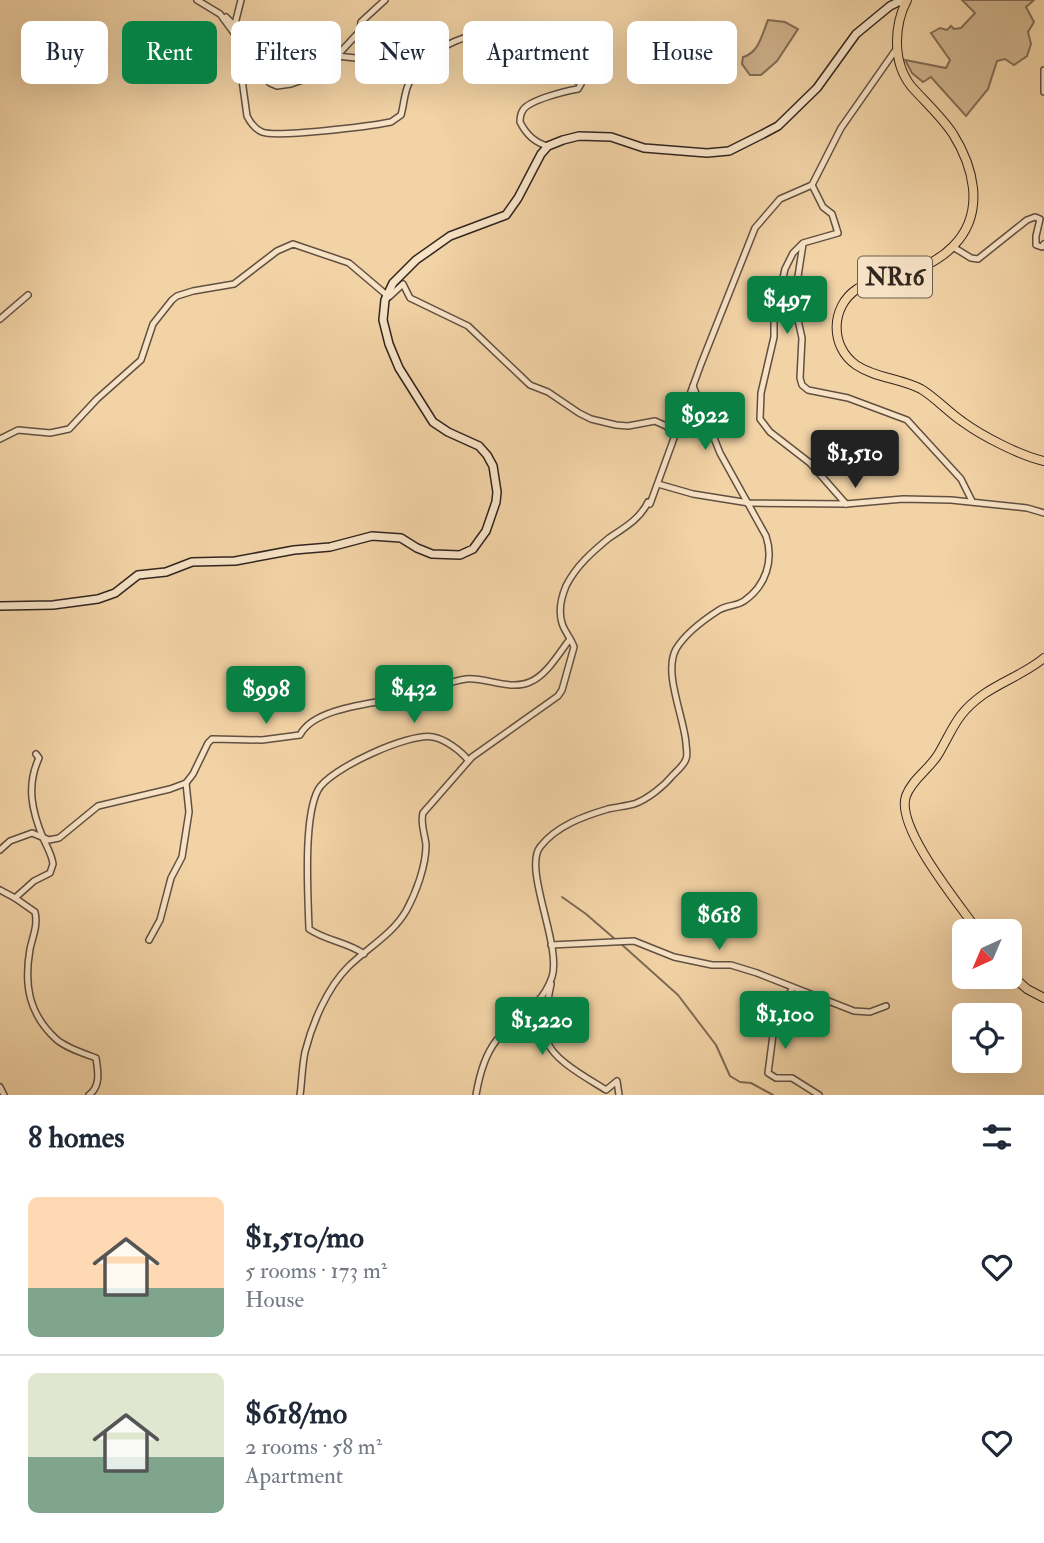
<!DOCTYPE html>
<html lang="en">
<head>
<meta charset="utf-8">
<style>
  body { margin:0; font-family:"IM FELL Double Pica",serif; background:#f6f6f7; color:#1f2937; height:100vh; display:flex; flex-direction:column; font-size:26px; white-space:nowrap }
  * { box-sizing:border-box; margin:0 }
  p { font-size:23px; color:#747a83 }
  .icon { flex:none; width:38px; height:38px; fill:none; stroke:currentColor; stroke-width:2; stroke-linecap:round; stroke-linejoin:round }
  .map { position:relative; height:1095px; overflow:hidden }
  .panel { display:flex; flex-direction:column; background:#fff; flex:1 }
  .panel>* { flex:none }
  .banner { position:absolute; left:21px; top:21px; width:1003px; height:63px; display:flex; gap:14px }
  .needle { width:46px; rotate:224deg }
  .buttons { position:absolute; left:952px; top:919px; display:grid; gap:14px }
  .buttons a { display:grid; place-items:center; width:70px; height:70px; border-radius:10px; background:#fff; box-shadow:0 7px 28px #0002; font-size:35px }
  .price { position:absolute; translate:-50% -60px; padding:0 16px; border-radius:7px; background:#0b8043; color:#fff; font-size:23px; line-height:46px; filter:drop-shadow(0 2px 4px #0008) }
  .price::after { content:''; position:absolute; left:50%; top:42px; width:21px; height:16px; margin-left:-10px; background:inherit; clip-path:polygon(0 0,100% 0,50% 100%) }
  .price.current { background:#222; color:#fff }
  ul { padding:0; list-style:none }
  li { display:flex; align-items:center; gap:21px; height:175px; padding:0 28px }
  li+li { border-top:2px solid #e0e1e3 }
  li span { display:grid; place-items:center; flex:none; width:196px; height:140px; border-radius:10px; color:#555 }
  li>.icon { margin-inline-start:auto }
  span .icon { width:84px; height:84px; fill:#fffc; stroke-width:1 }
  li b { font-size:30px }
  h2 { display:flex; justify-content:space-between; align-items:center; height:84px; padding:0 28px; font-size:30px }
  .pill { padding:0 24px; border-radius:10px; background:#fff; box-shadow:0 7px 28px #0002; font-size:24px; line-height:63px }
  .pill.current { background:#0b8043; color:#fff }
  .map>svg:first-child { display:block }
  .green { fill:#d1b58f; stroke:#816d57; stroke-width:2 }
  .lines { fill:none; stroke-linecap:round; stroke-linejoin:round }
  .stream { stroke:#7d6a54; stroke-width:2 }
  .minor-casing { stroke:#615041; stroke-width:8 }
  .secondary-casing { stroke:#31251f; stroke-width:10 }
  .primary-casing { stroke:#31251f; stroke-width:10 }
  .minor { stroke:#f7e2c5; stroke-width:5 }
  .secondary { stroke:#f7e2c5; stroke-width:7 }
  .primary { stroke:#f2d3a6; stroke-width:8 }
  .labels { text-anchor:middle; stroke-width:5; stroke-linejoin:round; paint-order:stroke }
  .shield { fill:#f7e2c5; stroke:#6c5e51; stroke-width:2 }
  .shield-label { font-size:24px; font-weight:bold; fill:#31251f }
</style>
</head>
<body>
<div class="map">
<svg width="1044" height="1095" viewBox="0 0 1044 1095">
  <rect width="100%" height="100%" fill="#f2d3a6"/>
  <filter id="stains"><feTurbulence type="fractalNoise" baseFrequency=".00286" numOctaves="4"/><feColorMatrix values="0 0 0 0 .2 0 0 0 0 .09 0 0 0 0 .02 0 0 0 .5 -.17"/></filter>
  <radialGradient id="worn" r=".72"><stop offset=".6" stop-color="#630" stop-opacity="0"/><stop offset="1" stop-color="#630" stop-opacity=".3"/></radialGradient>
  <g class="green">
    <path d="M962 0H1034L1026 7 1034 22 1028 32 1031 44 1027 56 1014 65 1005 59 997 61 988 89 966 116 931 77 923 82 912 73 905 60 946 68 950 60 931 33 940 28 947 30 951 26 954 29 961 28 975 13Z"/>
    <path d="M768 20 785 22 798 29 777 61 761 75H750L742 64 743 57C759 53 762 34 768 20Z"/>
  </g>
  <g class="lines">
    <g class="stream">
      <path d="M562 897 586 914 616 940"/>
      <path d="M620 943 678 995 716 1045 730 1076 740 1082 751 1083 773 1095"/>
    </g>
    <g class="minor-casing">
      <g id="minor">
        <path d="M197 0 220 14 236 36 247 116C250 122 255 129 262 132 277 138 371 126 391 122L401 115C404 105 404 93 409 83 428 45 477 25 517 37L581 84 578 89C566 91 529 100 523 110 521 113 520 119 520 122 526 134 535 143 548 146"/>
        <path d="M226 17 243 34 258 71 270 83 277 86 291 84 320 74 360 31 361 22 385 0"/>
        <path d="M235 24 241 0"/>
        <path d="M337 56 393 62 418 68"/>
        <path d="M1044 70V92"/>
        <path d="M812 185 823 207 832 214 838 233 803 243 793 253 785 269 774 317V337L761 393 760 419 770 432 810 463 846 504"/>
        <path d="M803 244 794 302 802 338 800 378 802 385 808 390 848 398 907 420 961 479 972 501"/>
        <path d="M953 247 971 258 978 259 1027 220 1035 217 1040 219 1036 236V245L1042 247 1044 244"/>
        <path d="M0 319 28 295"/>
        <path d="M0 439 18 430 50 433 69 429 97 399 141 360 153 324 172 300 177 296 193 291 234 284 277 251 293 244 349 263 389 297 403 284 410 298 468 326 530 385 548 392 579 413 591 419 616 425 628 426 655 421 666 426 671 432H676"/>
        <path d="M658 484 693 494 749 503 846 504 903 499 951 500 1027 508 1044 513"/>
        <path d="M0 850 10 841 32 833 49 840 59 838 98 806 170 789 186 783 193 774 208 743 212 739 262 740 300 735C315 705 384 703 414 695 432 691 448 681 466 679 486 677 510 691 530 682 547 675 559 653 570 639"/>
        <path d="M0 890 15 898 34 881 50 873 53 864C52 855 47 847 43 838 32 811 26 786 39 758L36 754"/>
        <path d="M15 898 35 912C38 926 33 935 30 949 24 984 28 1013 56 1039 66 1048 83 1053 96 1058 98 1071 101 1086 89 1095"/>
        <path d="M149 940 160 920 171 878 182 857 189 812 186 783"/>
        <path d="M551 945 634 941 674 957 712 965H731L757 973 854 1011 870 1012 886 1006"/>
        <path d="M364 954C348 942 326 941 309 929 308 896 303 818 318 790 329 769 410 732 433 737 445 739 461 751 468 760"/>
        <path d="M551 984C548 1000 542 1023 547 1040 551 1059 589 1079 606 1090L617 1081 619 1095"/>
        <path d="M792 988 773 1035 768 1073 776 1078H792L819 1095"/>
        <path d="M0 1087 4 1095"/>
        <path d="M300 1095C302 1081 302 1066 305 1052 312 1024 327 988 348 967 367 948 392 935 406 911 416 893 426 866 426 845 425 834 420 823 423 813L472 757 558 696 562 690 574 647C571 638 564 631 562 623 558 610 561 598 566 586 576 566 592 552 609 538 624 528 640 519 648 502L650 504 701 364 755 228 780 199 812 185 841 128 897 48"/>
        <path d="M476 1095C479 1077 485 1055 496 1041 514 1018 541 1009 552 977 562 946 523 869 540 847 556 826 584 816 608 809 617 807 626 806 634 804 648 799 664 786 673 775 677 771 684 765 686 759 688 754 686 748 686 743 684 717 663 673 676 649 685 634 705 619 719 610 727 605 737 606 744 601 766 586 774 560 766 536L720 453 693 386"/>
      </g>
    </g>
    <g class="secondary-casing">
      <path id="secondary" d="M0 606 53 605 98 599 115 593 138 575 166 572 192 562 235 561 294 550 330 547 372 536 401 538 417 548 432 554 460 555 473 549 486 531 496 502 497 492 493 466 487 455 479 446 448 432 433 422 399 368 389 344 383 320 385 300 393 283 416 260 450 236 506 215 518 198 541 154 548 146 563 140 579 136 611 137 644 148 707 153 729 151 763 134 778 126 817 88 856 34 890 6 898 2H906"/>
    </g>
    <g class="primary-casing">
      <g id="primary">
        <path d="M907 0C894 25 892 62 911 86 925 102 941 116 953 134 963 150 971 169 973 188 978 238 940 264 898 276 884 280 869 281 857 289 830 307 830 347 856 365 875 378 900 378 921 389 936 398 948 412 963 422 982 436 1021 456 1044 461"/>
        <path d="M978 931C959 904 895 827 906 796 912 779 930 769 939 753 954 727 957 713 984 694 1003 681 1026 673 1044 658"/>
        <path d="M1010 974 1027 989 1044 998"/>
      </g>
    </g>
    <use href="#minor" class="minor"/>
    <use href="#secondary" class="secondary"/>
    <use href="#primary" class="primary"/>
  </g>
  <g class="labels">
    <rect class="shield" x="858" y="256.5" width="74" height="41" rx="5"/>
    <g class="shield-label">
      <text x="895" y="285">NR16</text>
    </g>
  </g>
  <rect width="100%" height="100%" filter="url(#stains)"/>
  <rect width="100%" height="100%" fill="url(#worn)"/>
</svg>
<div class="buttons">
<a><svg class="needle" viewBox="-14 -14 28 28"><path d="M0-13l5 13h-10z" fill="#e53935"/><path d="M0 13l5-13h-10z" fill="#747a83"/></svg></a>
<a><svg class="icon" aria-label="locate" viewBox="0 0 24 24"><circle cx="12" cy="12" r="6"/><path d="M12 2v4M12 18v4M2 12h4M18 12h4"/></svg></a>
</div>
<b class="price" style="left:787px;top:336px">$497</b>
<b class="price" style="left:705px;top:452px">$922</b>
<b class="price current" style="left:855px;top:490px">$1,510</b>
<b class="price" style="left:414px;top:725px">$432</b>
<b class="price" style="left:266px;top:726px">$998</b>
<b class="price" style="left:719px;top:952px">$618</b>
<b class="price" style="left:785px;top:1051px">$1,100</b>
<b class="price" style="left:542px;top:1057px">$1,220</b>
<div class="banner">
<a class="pill">Buy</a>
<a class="pill current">Rent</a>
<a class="pill">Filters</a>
<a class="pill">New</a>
<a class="pill">Apartment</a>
<a class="pill">House</a>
</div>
</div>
<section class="panel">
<h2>8 homes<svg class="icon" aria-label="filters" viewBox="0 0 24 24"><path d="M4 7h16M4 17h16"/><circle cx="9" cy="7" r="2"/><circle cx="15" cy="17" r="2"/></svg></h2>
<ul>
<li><span style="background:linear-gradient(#ffd9b3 65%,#7fa58c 0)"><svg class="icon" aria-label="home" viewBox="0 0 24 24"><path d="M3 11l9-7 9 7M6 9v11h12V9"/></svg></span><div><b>$1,510/mo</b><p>5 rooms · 173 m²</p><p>House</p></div><svg class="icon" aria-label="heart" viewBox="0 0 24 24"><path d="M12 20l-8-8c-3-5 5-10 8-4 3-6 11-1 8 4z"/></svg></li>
<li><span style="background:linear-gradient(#dfe7d0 60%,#7fa58c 0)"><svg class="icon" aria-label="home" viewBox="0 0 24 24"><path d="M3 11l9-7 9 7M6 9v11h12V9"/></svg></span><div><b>$618/mo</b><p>2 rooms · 58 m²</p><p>Apartment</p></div><svg class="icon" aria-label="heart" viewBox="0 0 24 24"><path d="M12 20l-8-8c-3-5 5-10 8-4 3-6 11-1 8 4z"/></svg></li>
</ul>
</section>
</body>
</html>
